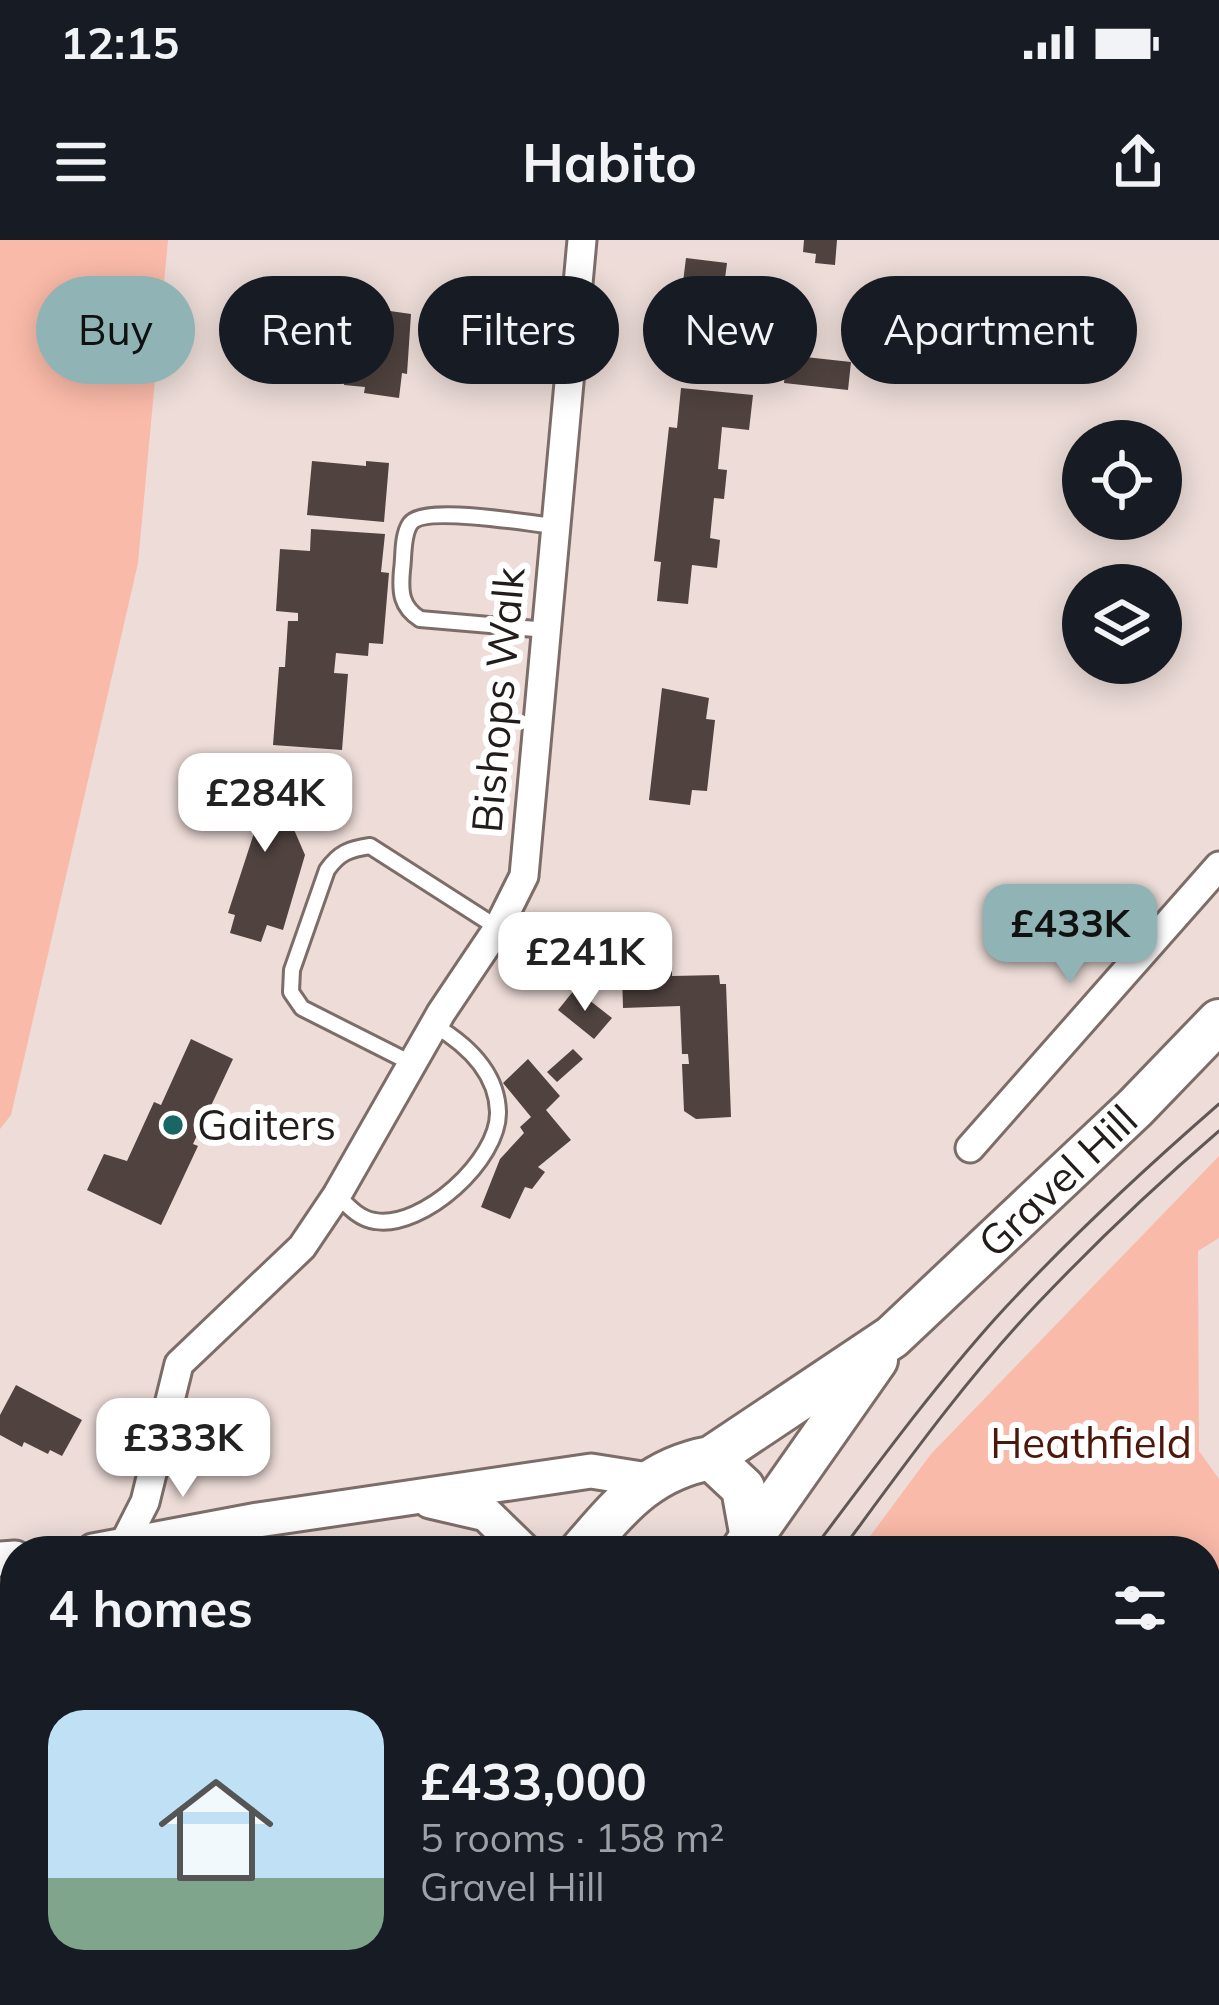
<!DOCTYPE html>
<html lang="en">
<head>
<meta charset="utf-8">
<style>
  body { margin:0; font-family:Mulish,sans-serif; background:#242831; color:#f1f3f6; height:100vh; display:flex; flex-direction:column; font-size:45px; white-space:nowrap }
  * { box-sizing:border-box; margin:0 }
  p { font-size:39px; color:#9ea1a6 }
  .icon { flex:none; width:66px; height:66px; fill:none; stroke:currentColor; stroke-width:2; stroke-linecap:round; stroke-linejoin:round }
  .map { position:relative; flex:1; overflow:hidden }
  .drawer { position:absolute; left:0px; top:1296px; width:1221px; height:471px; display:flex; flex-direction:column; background:#171b24; border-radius:48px 48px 0 0; box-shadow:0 6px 30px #0003 }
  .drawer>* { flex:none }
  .banner { position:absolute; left:36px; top:36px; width:1149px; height:108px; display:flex; gap:24px }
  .tools { position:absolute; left:1062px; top:180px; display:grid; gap:24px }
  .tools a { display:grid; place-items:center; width:120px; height:120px; border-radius:50%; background:#171b24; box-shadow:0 6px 30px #0003; font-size:60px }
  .price { position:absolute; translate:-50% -102px; padding:0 27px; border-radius:24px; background:#fff; color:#222; font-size:39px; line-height:78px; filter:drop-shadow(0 3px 6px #0008) }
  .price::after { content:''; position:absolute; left:50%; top:72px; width:36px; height:27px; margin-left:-18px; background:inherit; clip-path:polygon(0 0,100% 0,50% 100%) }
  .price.current { background:#90b4b5; color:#111 }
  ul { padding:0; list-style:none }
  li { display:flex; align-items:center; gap:36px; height:300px; padding:0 48px }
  li span { display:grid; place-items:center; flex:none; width:336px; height:240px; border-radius:36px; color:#555 }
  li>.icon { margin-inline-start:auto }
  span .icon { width:144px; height:144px; fill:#fffc; stroke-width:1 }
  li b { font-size:51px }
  h2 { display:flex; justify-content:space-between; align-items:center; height:144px; padding:0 48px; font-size:51px }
  .pill { padding:0 42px; border-radius:54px; background:#171b24; box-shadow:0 6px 30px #0003; font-size:42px; line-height:108px }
  .pill.current { background:#90b4b5; color:#111 }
  .status { display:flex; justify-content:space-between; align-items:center; height:84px; padding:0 60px; background:#171b24; direction:ltr }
  .status svg { height:33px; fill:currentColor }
  header { display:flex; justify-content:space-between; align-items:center; height:156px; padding:0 48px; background:#171b24; font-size:54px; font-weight:700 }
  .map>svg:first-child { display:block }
  .green { fill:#fabaa9 }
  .building { fill:#4f423f }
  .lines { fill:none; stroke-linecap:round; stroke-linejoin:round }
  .service-casing { stroke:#7c6d69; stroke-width:20 }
  .minor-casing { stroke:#7c6d69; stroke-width:33 }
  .tertiary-casing { stroke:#7c6d69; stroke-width:39 }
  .primary-casing { stroke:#7c6d69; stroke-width:48 }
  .service { stroke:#fff; stroke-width:14 }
  .minor { stroke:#fff; stroke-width:27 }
  .tertiary { stroke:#fff; stroke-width:33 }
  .primary { stroke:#fff; stroke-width:42 }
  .tram { stroke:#615855; stroke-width:3 }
  .poi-dot { fill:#196765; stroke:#fff; stroke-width:4.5 }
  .labels { text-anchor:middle; stroke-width:12; stroke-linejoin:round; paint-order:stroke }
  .street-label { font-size:42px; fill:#221c1a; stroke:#fff }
  .poi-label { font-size:42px; fill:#221c1a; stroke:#fff; text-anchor:start }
  .park-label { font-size:42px; fill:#4d170a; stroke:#fff }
</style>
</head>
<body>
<div class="status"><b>12:15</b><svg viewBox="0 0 49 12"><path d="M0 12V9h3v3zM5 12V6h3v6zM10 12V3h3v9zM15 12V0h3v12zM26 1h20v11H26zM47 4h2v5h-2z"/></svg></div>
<header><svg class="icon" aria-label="menu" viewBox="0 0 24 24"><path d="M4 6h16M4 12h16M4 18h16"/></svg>Habito<svg class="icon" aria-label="share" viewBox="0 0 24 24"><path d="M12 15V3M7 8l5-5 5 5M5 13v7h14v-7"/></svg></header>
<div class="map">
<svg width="1219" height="1765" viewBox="0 0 1219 1765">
  <rect width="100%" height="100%" fill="#eddcd8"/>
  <g class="green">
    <path d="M0 0H168L138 323 11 875 0 889Z"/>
    <path d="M1219 916V998L1198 1011 1199 1211 1219 1239V1765H470L467 1752H1206V1311H859L931 1214Z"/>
    <path d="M0 1377H15V1752H69L60 1765H0Z"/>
  </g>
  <g class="building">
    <path d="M804 0H837L835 25 815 23 816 14 803 12Z"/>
    <path d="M686 18 727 23 719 86 659 78 663 48 682 50Z"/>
    <path d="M376 69 411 74 407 134 402 133 399 158 364 153 365 147 344 145 347 127 339 126 352 70 375 73Z"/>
    <path d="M787 115 851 122 848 150 784 143Z"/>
    <path d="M681 148 753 155 749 190 722 187 718 229 727 230 724 259 714 258 710 298 720 300 717 328 692 325 688 364 657 361 661 322 654 321 669 187 677 188Z"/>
    <path d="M312 221 366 226V221L389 223 384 282 307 275Z"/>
    <path d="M311 289 385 294 381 332 389 333 383 404 369 403 368 416 336 413 334 433 348 434 342 510 273 505 279 427H285L288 381H298V373L276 371 280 309 310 311Z"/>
    <path d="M662 448 709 458 706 479 715 480 707 551 692 550 690 565 649 560Z"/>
    <path d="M239 529 280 541 278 549 301 556 292 585 305 615 283 690 267 685 261 702 230 693 235 675 228 673 257 584 226 575Z"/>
    <path d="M672 731V736L719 735 720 744H726L731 877 696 879 684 871 682 824H689L688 814H682L680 766 623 768 622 734Z"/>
    <path d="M575 749 612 778 594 799 558 770Z"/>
    <path d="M191 799 233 819 193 904 198 906 161 985 87 950 104 914 127 921 154 862 161 865Z"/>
    <path d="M573 809 583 819 557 842 547 832Z"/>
    <path d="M528 819 560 856 546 870 571 900 538 927 545 932 532 949 525 947 510 979 481 967 500 919 524 893 520 887 531 877 503 843Z"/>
    <path d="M16 1145 82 1180 62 1216 50 1210 48 1214 24 1202 22 1207 0 1195V1175Z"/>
  </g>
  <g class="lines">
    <g class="service-casing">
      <g id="service">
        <path d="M547 390 420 379C401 367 400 352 402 330 404 317 402 296 410 284 423 264 530 284 556 286"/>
        <path d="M411 823 302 768 291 752 292 730 327 630C339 613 349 609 370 606L498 688"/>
        <path d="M337 955C348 966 359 979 375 981 423 989 499 920 498 872 497 831 466 804 434 785"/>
        <path d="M524 1752 529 1765"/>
      </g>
    </g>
    <g class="minor-casing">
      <g id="minor">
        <path d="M970 908 1219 626"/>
        <path d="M120 1311 145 1262 179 1124 302 1007 337 955 441 773 498 688 524 636 582 0"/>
        <path d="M0 1634 15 1597"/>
      </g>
    </g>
    <g class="tertiary-casing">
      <g id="tertiary">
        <path d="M430 1261 486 1274 524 1311"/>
        <path d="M93 1311 258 1280 591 1231 648 1240"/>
        <path d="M0 1319 15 1318"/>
        <path d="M440 1752 445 1765"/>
      </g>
    </g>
    <g class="primary-casing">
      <g id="primary">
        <path d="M711 1218 743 1248 752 1298"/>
        <path id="s1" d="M581 1311C621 1265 649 1229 711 1218L892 1097 1135 868 1219 781"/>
        <path d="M742 1311 876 1120"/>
        <path d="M302 1765 312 1752"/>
      </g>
    </g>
    <use href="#service" class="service"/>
    <use href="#minor" class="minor"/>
    <use href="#tertiary" class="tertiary"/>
    <use href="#primary" class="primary"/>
    <g class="tram">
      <path d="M812 1311C871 1233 929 1153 994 1080 1064 1003 1141 932 1219 864"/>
      <path d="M841 1311C903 1227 965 1140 1037 1064 1095 1003 1156 945 1219 891"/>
      <path d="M92 1765 101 1752"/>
      <path d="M119 1765 128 1752"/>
    </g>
  </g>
  <circle class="poi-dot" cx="173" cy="885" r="12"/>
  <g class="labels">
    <g class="street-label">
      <text transform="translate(498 460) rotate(-85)" y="15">Bishops Walk</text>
      <text dy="15" stroke="none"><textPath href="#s1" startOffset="609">Gravel Hill</textPath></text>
    </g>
    <g class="poi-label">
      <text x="197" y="900">Gaiters</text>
    </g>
    <g class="park-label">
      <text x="1091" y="1218">Heathfield</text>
    </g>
  </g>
</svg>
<div class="tools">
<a><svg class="icon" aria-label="locate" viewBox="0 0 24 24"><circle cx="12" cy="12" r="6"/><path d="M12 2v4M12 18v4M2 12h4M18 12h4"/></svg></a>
<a><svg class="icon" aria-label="layers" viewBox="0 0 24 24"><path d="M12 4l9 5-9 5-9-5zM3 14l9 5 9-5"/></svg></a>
</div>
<b class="price" style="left:265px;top:615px">£284K</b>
<b class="price current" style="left:1070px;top:746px">£433K</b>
<b class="price" style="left:585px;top:774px">£241K</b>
<b class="price" style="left:183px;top:1260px">£333K</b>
<div class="banner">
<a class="pill current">Buy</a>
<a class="pill">Rent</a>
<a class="pill">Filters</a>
<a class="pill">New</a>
<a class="pill">Apartment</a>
</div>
<section class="drawer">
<h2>4 homes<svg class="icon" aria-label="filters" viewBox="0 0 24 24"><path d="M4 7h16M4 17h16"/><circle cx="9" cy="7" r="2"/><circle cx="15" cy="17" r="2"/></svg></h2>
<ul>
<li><span style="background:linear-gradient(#bfe0f5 70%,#7fa58c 0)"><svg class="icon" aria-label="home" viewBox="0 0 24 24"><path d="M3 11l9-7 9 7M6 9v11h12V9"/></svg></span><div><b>£433,000</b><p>5 rooms · 158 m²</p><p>Gravel Hill</p></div></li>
</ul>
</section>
</div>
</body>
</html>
